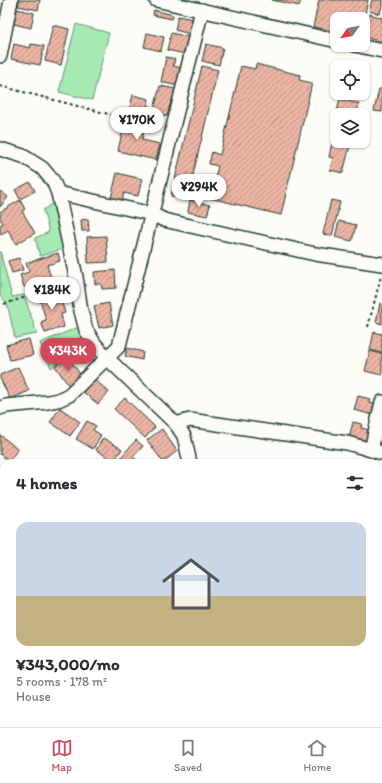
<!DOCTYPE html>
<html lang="en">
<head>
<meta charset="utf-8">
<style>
  body { margin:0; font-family:Itim,sans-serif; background:#f2f2f3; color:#2b2b33; height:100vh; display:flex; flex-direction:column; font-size:15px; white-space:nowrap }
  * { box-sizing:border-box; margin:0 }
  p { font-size:13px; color:#7c7c81 }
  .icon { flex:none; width:22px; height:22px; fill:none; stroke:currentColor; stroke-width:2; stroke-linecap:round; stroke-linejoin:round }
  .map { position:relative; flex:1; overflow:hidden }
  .drawer { position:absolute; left:0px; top:459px; width:382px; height:268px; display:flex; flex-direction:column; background:#fff; border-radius:12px 12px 0 0; box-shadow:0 1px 3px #0004 }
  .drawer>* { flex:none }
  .needle { width:26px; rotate:237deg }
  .buttons { position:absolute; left:330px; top:12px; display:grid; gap:8px }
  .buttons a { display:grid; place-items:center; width:40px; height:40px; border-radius:8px; background:#fff; box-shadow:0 1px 3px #0004; font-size:20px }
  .price { position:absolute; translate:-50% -34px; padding:0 9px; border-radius:14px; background:#fff; color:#222; font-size:13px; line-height:26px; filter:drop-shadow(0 1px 2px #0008) }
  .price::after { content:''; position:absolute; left:50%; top:24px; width:12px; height:9px; margin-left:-6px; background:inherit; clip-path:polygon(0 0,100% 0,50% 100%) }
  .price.active { background:#d1495b; color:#fff }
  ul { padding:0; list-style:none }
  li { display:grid; align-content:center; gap:8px; height:212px; padding:0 16px }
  li span { display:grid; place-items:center; height:124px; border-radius:12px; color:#555 }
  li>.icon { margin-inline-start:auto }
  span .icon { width:72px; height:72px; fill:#fffc; stroke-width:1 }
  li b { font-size:17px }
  h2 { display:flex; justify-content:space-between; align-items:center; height:48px; padding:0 16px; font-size:17px }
  .tab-bar { display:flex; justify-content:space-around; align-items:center; height:56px; border-top:1px solid #e1e1e2; background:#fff; font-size:11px; color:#7c7c81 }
  .tab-bar a { display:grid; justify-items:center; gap:2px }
  .tab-bar .active { color:#d1495b }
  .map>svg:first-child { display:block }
  .grass { fill:url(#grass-tufts); stroke:#639374 }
  .forest { fill:url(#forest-firs); stroke:#639374 }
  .garden { fill:#a7e9b3; stroke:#639374 }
  .building { fill:url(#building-hatch); stroke:#1f3d34 }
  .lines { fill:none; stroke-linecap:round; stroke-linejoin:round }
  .minor-casing { stroke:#1f3d34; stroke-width:16 }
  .path { stroke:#1f3d34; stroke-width:2; stroke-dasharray:3 3; stroke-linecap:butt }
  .minor { stroke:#fdfcf7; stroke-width:13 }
</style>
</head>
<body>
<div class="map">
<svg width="382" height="727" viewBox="0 0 382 727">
  <defs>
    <pattern id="grass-tufts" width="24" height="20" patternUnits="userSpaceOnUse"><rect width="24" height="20" fill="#a7e9b3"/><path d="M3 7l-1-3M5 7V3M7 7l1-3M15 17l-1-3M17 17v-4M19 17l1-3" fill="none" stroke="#8fc99b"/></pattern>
    <pattern id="forest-firs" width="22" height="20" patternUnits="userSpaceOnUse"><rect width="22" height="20" fill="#a7e9b3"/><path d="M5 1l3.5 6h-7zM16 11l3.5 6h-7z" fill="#8fc99b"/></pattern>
    <pattern id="building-hatch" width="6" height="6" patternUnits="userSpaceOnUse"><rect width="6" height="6" fill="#ecb4a3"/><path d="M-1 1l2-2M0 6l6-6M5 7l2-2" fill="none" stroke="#bf9486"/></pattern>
  </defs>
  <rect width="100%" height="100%" fill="#fdfcf7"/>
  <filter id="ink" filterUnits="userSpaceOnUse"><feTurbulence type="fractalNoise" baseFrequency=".025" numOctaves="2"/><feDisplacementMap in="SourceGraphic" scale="8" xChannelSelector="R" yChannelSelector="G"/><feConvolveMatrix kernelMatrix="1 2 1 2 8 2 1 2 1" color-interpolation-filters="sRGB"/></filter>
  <g filter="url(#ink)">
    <path class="grass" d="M0 612 4 615V666H0Z"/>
    <path class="forest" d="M230 723H309L312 727H230Z"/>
    <g class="garden">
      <path d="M76 24 109 33 92 100 59 92Z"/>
      <path d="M53 203 66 248 40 256 35 238 49 232 43 210Z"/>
      <path d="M0 251 12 297 24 295 37 334 15 338 7 303 0 296Z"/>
      <path d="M81 326 88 342 51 368 40 343Z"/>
      <path d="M127 723H196L188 727H124L123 724Z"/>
    </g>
    <g class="building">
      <path d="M19 0H40L38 10 18 6Z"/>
      <path d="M272 0H301L299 6Z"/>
      <path d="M319 0H368L363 23V19H337V32L313 27Z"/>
      <path d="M372 0H382V5L380 14 369 11Z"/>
      <path d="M17 9 34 13 31 28 14 24Z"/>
      <path d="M154 10 173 15 172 19 153 15Z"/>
      <path d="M370 14 382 18V42L363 37Z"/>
      <path d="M178 16 193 19 190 34 175 30Z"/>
      <path d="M53 25 69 29 61 65 45 61Z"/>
      <path d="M147 33 164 37 161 51 144 47Z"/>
      <path d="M171 33 189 37 185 54 167 50Z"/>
      <path d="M14 44 30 48 31 44 44 46 40 65 11 59Z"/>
      <path d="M206 44 223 48 219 65 202 61Z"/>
      <path d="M166 57 175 59 173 66 182 68 178 86 161 82Z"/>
      <path d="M256 64 300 75 299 80 312 83 281 215 210 198 218 166 209 164 212 152 220 155 241 66 255 69Z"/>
      <path d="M202 66 218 70 187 200 171 196Z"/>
      <path d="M160 86 176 89 173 101H171L167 116 153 113Z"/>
      <path d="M379 89H382V112L374 111Z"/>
      <path d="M340 93H358L357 101 340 97Z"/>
      <path d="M133 95 149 99 145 119 128 115Z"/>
      <path d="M340 99 359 104 356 115H337V120H335Z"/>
      <path d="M125 119 146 123 142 140 160 144 156 160 118 151Z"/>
      <path d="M336 123 337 141H351L343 173 330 170 333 158 329 157Z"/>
      <path d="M117 173 142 179 138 196 124 193 122 200 111 198Z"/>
      <path d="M30 182 35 191 20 199 15 190Z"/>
      <path d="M0 191 8 197 0 207Z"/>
      <path d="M20 200 25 209 22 211 35 233 16 244 8 230 0 235V225L3 223 0 219V212Z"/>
      <path d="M190 200 210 205 207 216 188 212Z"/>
      <path d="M331 200 340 202 332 236 323 234Z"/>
      <path d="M88 219 89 231H82L81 220Z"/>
      <path d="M339 221 356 225 352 241 335 237Z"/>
      <path d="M106 236 108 262 88 263 87 237Z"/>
      <path d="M58 253 60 261 47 265 54 287 35 292 33 284 24 287 20 275 29 272 26 263Z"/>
      <path d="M19 258 23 270 12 273 8 261Z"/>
      <path d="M115 270 116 288 102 289 101 284H95L94 272Z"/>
      <path d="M58 290 65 313 61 314 64 327 45 333 41 322 46 320 39 296Z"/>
      <path d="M109 303 113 325 99 328 94 306Z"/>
      <path d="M380 303 382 304V324L376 322Z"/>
      <path d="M374 332 382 334V353L370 350Z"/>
      <path d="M29 339 33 355 10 360 6 345Z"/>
      <path d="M127 348 143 352 142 360 125 356Z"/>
      <path d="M370 351 382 354V375L365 371Z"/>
      <path d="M68 357 82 377 69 386 55 366Z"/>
      <path d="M18 367 29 391 10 399 0 378V375Z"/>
      <path d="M94 379 109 392 98 404 83 392Z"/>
      <path d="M358 396 370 399 369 403 375 404 373 415 354 410Z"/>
      <path d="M125 398 155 427 145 438 114 409Z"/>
      <path d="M60 408 80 422 70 436 50 422Z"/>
      <path d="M87 421 96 426 93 430 101 435 93 449 76 439Z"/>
      <path d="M353 422 362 424 361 428 369 430 366 442 349 438Z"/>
      <path d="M162 429 177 451 163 462 147 440Z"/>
      <path d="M0 435 18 449 9 461 0 454Z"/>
      <path d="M103 438 122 449 114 461 96 450Z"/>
      <path d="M136 440 143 446 133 457 140 463H116Z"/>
      <path d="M378 670 382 671V686H378Z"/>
      <path d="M378 703 382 704 381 719H378Z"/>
    </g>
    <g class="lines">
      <g class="minor-casing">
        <g id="minor">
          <path d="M156 0 337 41"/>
          <path d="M355 45 382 51"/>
          <path d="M0 56 11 0"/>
          <path d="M0 149 23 156 42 168 53 181 58 193 76 277 81 311 86 330 94 343 107 358 176 424 184 436 190 463"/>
          <path d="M58 193 152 214 164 220 315 254 382 264"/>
          <path d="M0 408 6 406 48 402 58 400 69 395 119 346 202 10"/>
          <path d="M176 424 190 420 347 443 382 453"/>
          <path d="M371 450 382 402"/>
          <path d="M378 657 382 658"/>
          <path d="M186 727 200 723"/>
        </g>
      </g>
      <g class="path">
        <path d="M0 86 120 117"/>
        <path d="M4 304 55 288 65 283"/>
        <path d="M368 327 381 276"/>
        <path d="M0 672 4 671"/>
        <path d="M0 684 4 689"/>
        <path d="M31 723 34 727"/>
        <path d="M69 723 70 727"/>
      </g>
      <use href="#minor" class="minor"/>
    </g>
  </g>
</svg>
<div class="buttons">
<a><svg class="needle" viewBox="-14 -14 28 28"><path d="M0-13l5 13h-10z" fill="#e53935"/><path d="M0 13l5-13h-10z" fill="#7c7c81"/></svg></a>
<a><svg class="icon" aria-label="locate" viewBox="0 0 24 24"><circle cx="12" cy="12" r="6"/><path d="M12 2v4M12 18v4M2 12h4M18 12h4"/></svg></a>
<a><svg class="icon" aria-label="layers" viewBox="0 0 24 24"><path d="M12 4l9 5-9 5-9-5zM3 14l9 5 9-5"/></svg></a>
</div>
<b class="price" style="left:137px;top:141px">¥170K</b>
<b class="price" style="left:199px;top:208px">¥294K</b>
<b class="price" style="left:52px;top:311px">¥184K</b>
<b class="price active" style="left:68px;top:372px">¥343K</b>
<section class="drawer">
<h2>4 homes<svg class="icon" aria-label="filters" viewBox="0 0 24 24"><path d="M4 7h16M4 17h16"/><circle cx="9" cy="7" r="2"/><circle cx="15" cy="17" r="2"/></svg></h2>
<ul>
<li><span style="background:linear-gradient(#c9d6e8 60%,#c2b280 0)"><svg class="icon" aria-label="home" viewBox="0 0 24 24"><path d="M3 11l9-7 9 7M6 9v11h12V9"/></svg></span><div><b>¥343,000/mo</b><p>5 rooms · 178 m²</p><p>House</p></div></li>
</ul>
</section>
</div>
<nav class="tab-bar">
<a class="active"><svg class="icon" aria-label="map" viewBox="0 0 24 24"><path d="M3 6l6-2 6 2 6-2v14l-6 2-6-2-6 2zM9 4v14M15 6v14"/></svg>Map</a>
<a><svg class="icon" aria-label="saved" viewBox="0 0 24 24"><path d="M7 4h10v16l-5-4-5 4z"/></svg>Saved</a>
<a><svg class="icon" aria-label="home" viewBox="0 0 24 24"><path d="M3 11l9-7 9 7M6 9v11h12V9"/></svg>Home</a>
</nav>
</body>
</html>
